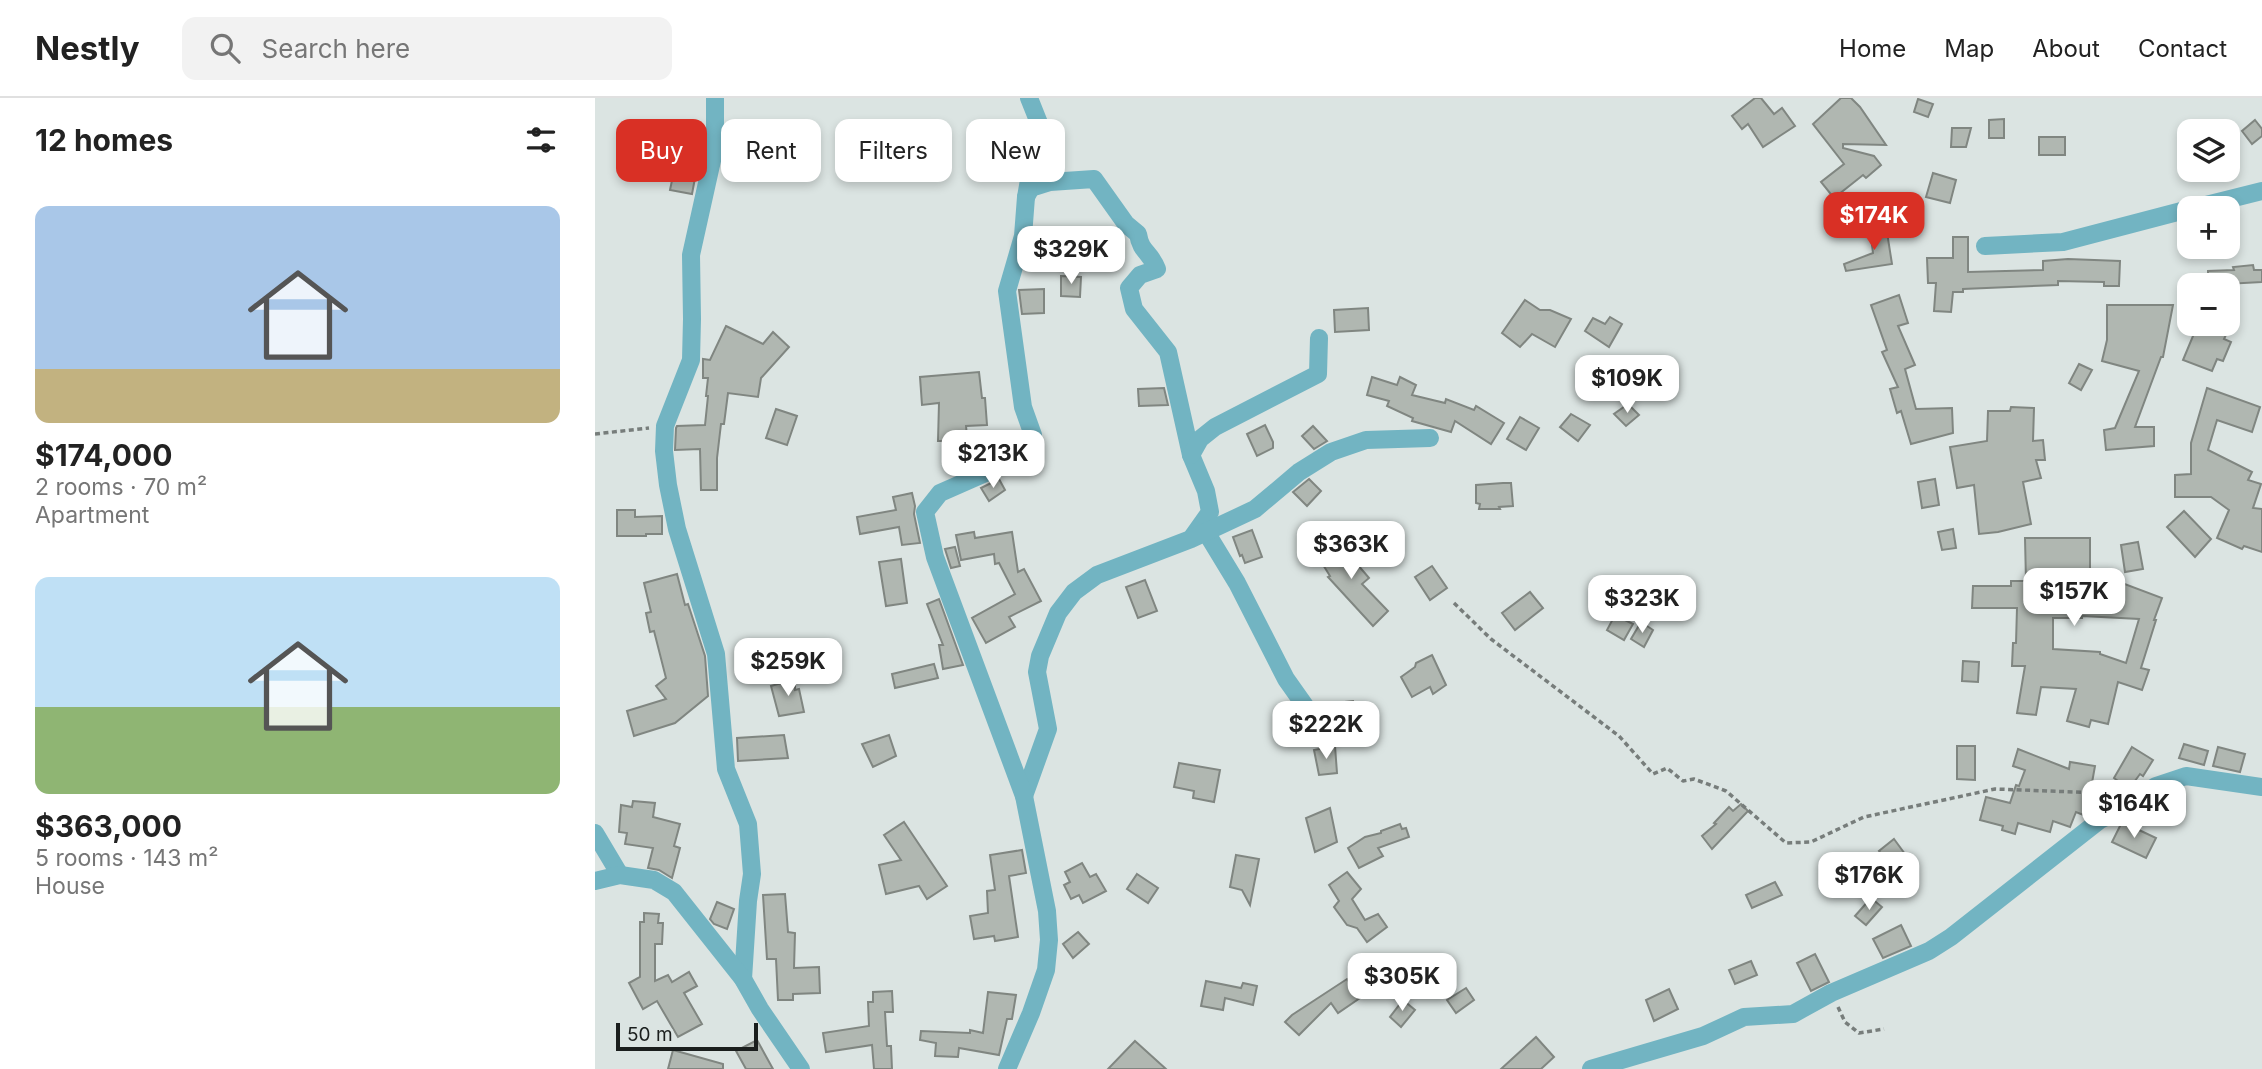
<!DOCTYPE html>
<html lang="en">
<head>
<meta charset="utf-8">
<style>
  body { margin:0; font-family:Inter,sans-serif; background:#f2f2f2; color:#222; height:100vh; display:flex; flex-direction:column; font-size:26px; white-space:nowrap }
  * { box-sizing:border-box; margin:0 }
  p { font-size:23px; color:#767676 }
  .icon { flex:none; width:38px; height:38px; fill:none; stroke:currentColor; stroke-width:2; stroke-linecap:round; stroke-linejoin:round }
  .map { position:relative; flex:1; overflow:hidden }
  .side { display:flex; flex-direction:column; background:#fff; width:595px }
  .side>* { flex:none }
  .banner { position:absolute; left:21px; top:21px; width:665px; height:63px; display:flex; gap:14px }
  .buttons { position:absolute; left:1582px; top:21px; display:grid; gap:14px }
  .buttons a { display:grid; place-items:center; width:63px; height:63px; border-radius:14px; background:#fff; box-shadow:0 4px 10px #0003; font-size:35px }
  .scale { position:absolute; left:21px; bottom:18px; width:142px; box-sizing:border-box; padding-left:7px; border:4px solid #1a1e1d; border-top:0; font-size:19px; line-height:24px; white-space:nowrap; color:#1a1e1d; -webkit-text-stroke:5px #dbe4e2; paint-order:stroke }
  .price { position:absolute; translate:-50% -60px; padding:0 16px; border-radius:14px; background:#fff; color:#222; font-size:23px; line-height:46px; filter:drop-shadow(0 2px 4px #0008) }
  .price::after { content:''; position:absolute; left:50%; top:42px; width:21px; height:16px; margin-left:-10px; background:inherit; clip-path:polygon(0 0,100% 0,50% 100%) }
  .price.selected { background:#d93025; color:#fff }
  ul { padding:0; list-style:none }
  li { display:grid; align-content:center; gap:14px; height:371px; padding:0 35px }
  li span { display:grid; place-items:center; height:217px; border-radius:14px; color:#555 }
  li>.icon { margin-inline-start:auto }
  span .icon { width:126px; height:126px; fill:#fffc; stroke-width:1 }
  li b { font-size:30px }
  h2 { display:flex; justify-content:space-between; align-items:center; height:84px; padding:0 35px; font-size:30px }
  .pill { padding:0 24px; border-radius:14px; background:#fff; box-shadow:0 4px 10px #0003; font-size:24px; line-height:63px }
  .pill.selected { background:#d93025; color:#fff }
  header { display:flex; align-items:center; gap:42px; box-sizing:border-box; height:98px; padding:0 35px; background:#fff; border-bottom:2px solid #e0e0e0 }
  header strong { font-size:33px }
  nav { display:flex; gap:38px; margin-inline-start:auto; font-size:24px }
  .search { width:490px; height:63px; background:#f2f2f2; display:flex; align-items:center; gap:18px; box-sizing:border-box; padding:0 24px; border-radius:14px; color:#767676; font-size:26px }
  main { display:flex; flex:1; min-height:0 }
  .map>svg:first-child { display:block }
  .building { fill:#b0b7b1; stroke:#808681; stroke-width:2; fill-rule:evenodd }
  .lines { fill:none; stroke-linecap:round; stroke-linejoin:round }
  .path { stroke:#777d7b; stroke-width:3.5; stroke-dasharray:5 3.5; stroke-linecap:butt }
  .street { stroke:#72b4c2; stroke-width:18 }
</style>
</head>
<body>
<header>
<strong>Nestly</strong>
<div class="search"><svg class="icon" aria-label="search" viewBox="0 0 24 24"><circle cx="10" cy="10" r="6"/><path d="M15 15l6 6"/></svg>Search here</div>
<nav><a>Home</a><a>Map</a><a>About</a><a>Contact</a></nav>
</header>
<main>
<section class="side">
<h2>12 homes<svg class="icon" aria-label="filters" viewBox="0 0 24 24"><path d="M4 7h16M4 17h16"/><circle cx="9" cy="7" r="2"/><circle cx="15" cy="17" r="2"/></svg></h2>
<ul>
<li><span style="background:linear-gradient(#a9c7e8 75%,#c2b280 0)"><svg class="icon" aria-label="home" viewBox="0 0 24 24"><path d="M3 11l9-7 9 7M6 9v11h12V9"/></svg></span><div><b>$174,000</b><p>2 rooms · 70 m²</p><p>Apartment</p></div></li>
<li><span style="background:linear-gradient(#bfe0f5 60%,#8fb573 0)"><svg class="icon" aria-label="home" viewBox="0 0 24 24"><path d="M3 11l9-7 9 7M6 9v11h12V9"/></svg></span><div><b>$363,000</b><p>5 rooms · 143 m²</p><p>House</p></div></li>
</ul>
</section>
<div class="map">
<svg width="1667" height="971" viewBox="0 0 1667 971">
  <rect width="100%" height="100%" fill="#dbe4e2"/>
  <g class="building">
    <path d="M1160 0H1166L1179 16 1187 10 1200 28 1168 49 1153 26 1147 31 1137 18Z"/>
    <path d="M1246 0H1256L1265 9 1291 47 1248 46V50L1279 58 1286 67 1271 80 1268 77 1239 100 1226 84 1249 66 1218 26Z"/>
    <path d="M1323 1 1338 6 1333 19 1319 14Z"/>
    <path d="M1409 21V40H1394V22Z"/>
    <path d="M1660 22 1667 31V38L1657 46 1647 33Z"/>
    <path d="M1357 30H1376L1371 49H1356Z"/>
    <rect x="1444" y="39" width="26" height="18"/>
    <path d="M82 59 103 64 97 96 75 92Z"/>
    <path d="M1338 75 1361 82 1355 105 1331 99Z"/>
    <path d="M1291 128 1297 166 1251 173 1249 166 1278 155 1275 131Z"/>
    <path d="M1358 139H1373V174L1448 172V163L1473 161 1525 163 1524 188H1509V184L1463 183V187L1368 191V194H1358L1356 214 1339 213 1341 185H1333L1332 160H1358Z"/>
    <path d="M1658 167 1659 172H1667V184L1613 187V173L1639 172 1638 169Z"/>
    <path d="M466 178 486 179 485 199 466 198Z"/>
    <path d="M449 191V215L427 216 424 192Z"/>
    <path d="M1304 197 1313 225 1303 228 1320 267 1310 271 1321 311 1357 310 1358 335 1316 346 1306 313 1302 315 1295 291 1303 289 1287 254 1292 252 1276 207Z"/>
    <path d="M930 202 945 212H955L976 221 960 249 937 236 925 249 907 235Z"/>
    <path d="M1512 207H1578L1568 259H1566L1540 329H1559V348L1511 352 1509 332 1520 330 1544 273 1507 263 1512 242Z"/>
    <path d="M773 210 774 232 740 234 739 212Z"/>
    <path d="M1015 219 1027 226 1014 249 990 233 998 220 1010 226Z"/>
    <path d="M1603 226H1636L1629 241 1636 244 1628 263 1622 261 1617 273 1588 262Z"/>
    <path d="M131 228 168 246 178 234 194 249 166 280 163 299 133 295 129 326H126L122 360V392H106L105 351 80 352 81 330 82 328 110 327 113 298H111L113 280H108V261L115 262Z"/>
    <path d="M1484 266 1497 272 1486 292 1474 285Z"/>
    <path d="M384 274 387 300H390L392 327 371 328 375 368 360 370 359 360 352 361 351 343H343L344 305 327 307 325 279Z"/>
    <path d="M777 279 802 287 805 279 821 287 817 297 850 305 851 301 879 312 881 308 909 325 896 346 860 323 856 334 817 323 818 320 792 308 794 303 772 297Z"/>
    <path d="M569 290 573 307 544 308 543 291Z"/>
    <path d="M1612 290 1665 309 1657 334 1622 322 1613 352 1657 374 1653 382 1666 386 1658 410 1667 411V454L1649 448 1647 451 1622 440 1634 412 1616 399H1580V377L1596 376V345Z"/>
    <path d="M1033 306 1044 317 1031 328 1019 316Z"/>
    <path d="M1416 309 1439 310 1438 343 1448 342 1450 362H1441L1446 380 1428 384 1436 426 1403 434 1384 436 1379 387 1362 390 1355 349 1392 343 1393 313H1415Z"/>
    <path d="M181 311 202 318 192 347 171 340Z"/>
    <path d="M976 316 995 327 983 343 965 329Z"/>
    <path d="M925 319 944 330 931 352 912 341Z"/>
    <path d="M670 327 678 344V350L662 358 652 336Z"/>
    <path d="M718 328 732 343 719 351 707 338Z"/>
    <path d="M404 381 410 392 394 403 386 390Z"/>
    <path d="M714 381 726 393 712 408 698 394Z"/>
    <path d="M1340 381 1344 407 1327 410 1323 384Z"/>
    <path d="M908 385H916L918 408 904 409 905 411H884L885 406 881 405V387Z"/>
    <path d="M317 395 320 408 319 416 325 445 307 447 304 429 265 436 262 419 301 412 298 399Z"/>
    <path d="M22 412H40V419L67 418V436H51V438H22Z"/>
    <path d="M1589 413 1616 441 1600 459 1572 429Z"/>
    <path d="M1358 431 1361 450 1347 452 1343 434Z"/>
    <path d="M657 432 667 459 650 465 647 457 645 458 638 439Z"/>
    <path d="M379 434 380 440 417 434 423 474 429 471 446 503 414 519 420 529 391 545 377 520 420 496 404 465 400 466 399 456 366 462 361 437Z"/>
    <path d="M1430 440H1495V473L1567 500 1559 522H1561L1546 570 1554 572 1547 592 1523 584 1513 626 1496 622 1494 629 1472 623 1481 591 1446 589 1441 617 1422 615 1430 568H1417L1418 545H1421L1422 510H1377L1378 488H1416V483H1431ZM1487 518 1544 521 1531 565 1505 556V554L1458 551V520H1487Z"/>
    <path d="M745 442 756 459 774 480 767 486 793 513 778 528 733 479 735 478 722 457Z"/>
    <path d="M1543 444 1548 471 1530 474 1526 447Z"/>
    <path d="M360 449 365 468 356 470 350 451Z"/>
    <path d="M306 461 312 505 291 508 284 464Z"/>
    <path d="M837 468 852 490 835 502 820 479Z"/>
    <path d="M82 476 90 507 93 506 110 558 113 598 80 625 39 638 32 613 71 601 61 588 71 580 59 533 55 534 51 515 56 514 49 485Z"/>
    <path d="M550 482 562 513 543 520 531 489Z"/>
    <path d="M935 494 948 510 920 532 907 515Z"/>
    <path d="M344 501 368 567 348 571 344 547H348L332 506Z"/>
    <path d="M1020 517 1038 526 1029 542 1012 532Z"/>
    <path d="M1046 524 1058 532 1049 549 1036 541Z"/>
    <path d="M837 557 851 587 838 596 835 589 817 599 806 579 820 569 821 565Z"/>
    <path d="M1368 563 1384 564 1383 584 1367 583Z"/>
    <path d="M339 566 343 580 300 590 297 576Z"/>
    <path d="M200 581V592L204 591 209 614 184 618 176 588Z"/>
    <path d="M758 603 764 637 735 641 731 606Z"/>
    <path d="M189 637 193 660 143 663 142 640Z"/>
    <path d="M294 637 301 658 278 669 267 646Z"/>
    <path d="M1589 646 1613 653 1609 667 1584 660Z"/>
    <path d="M740 648 742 675 724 677 719 652Z"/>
    <path d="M1362 648H1380V682L1362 681Z"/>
    <path d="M1537 649 1558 662 1548 678 1545 676 1534 691 1519 680Z"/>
    <path d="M1623 649 1650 656 1645 674 1618 668Z"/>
    <path d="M1423 651 1474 671 1475 664 1500 668 1491 718 1481 714 1475 729 1458 723 1455 734 1423 725 1420 736 1407 732 1408 728 1385 722 1391 699 1415 705 1421 687 1424 688 1430 672 1418 668Z"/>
    <path d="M584 665 625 672 619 704 598 700 599 693 579 689Z"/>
    <path d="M38 703 60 705 58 719 85 726 79 748 85 750 77 780 64 772 53 770 58 750 30 746 32 735 24 734 26 707 37 709Z"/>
    <path d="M1146 706 1153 713 1117 751 1107 738 1121 726 1119 725 1134 709 1138 713Z"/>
    <path d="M735 710 742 744 720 754 711 720Z"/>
    <path d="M309 724 352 788 332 801 324 788 291 796 284 767 306 762 289 737Z"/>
    <path d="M1527 724 1561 740 1551 760 1517 744Z"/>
    <path d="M805 726 807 731 811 730 814 739 783 750 788 758 764 770 753 750 770 739 786 735V733Z"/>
    <path d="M1299 741 1310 756 1295 767 1284 753Z"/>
    <path d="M427 752 431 775 414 778 423 839 400 843 399 838 379 841 375 818 393 815 392 793 400 792 395 757Z"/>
    <path d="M641 757 664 761 655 807 647 792 635 789Z"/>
    <path d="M487 765 495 779 501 776 511 793 488 805 484 797 476 801 469 787 475 784 470 774Z"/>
    <path d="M752 774 766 791 757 801 770 822 783 816 792 829 772 844 762 830 752 827 739 809 744 803 734 787Z"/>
    <path d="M542 776 563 790 553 805 532 791Z"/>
    <path d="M1180 784 1187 797 1157 810 1151 797Z"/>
    <path d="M190 796 193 834 200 835 199 870 224 869 225 895 198 896V902H183L181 861H172L168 797Z"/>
    <path d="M1276 800 1287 809 1271 827 1260 818Z"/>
    <path d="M122 804 139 811 132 831 119 826 115 821Z"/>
    <path d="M49 815 64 816 63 825H68L67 846H60V883L73 877 77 884 94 874 102 888 89 895 107 926 83 939 62 903 48 911 34 885 45 879V824H49Z"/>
    <path d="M1306 827 1316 848 1288 860 1278 841Z"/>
    <path d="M483 834 494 846 478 860 468 846Z"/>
    <path d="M1220 856 1234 884 1216 893 1202 865Z"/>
    <path d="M1156 863 1162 877 1140 886 1134 872Z"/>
    <path d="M752 881 765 900 743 915 736 905 704 937 690 924 697 917Z"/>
    <path d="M611 883 646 890 648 885 662 888 658 907 630 900 628 912 606 908Z"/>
    <path d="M871 890 879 902 861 915 852 902Z"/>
    <path d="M1074 891 1083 911 1059 923 1051 902Z"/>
    <path d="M297 893 298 914H290L292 948H296L297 971H279L277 947 231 954 228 935 274 928 273 904H278V894Z"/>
    <path d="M393 894 421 897 417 921H412L404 957 364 950 363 959 340 958 341 945 325 942 326 933 375 935V932L388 935Z"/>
    <path d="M808 902 820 912 806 929 795 919Z"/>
    <path d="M941 939 959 959 946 971H906Z"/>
    <path d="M162 942 178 971H151L141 953Z"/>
    <path d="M540 943 571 971H513Z"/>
    <path d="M78 952 128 966V971H73Z"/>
  </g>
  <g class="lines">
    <g class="path">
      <path d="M0 336 54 330"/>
      <path d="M859 505 896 541 1024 638 1058 676 1072 670 1088 683 1099 681 1131 693 1191 745 1216 744 1269 719 1400 691 1507 695 1511 698"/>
      <path d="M1243 909 1250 924 1264 935 1289 931"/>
    </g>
    <g class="street">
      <path d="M120 0V49L96 157 97 221 96 262 70 328 69 353 73 387 82 431 121 556 131 671 153 726 157 776 153 803 148 881"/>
      <path d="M431 99 436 90 455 84 499 81 531 126 543 136C546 155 555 153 562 171L545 177 534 190 539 211 573 254 596 357 611 393 615 414 598 438"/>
      <path d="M1599 110 1667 93"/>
      <path d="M1390 148 1468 144 1594 111"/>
      <path d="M596 357 605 341 620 329 723 276 724 240"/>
      <path d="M611 434 642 485 691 581 720 622"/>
      <path d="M429 698 453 631 442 574 445 558 463 515 479 494 502 477 596 441 660 411 704 374 736 354 771 342 835 340"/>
      <path d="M0 735 25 777"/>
      <path d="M0 783 25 777 59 782 79 794 148 881 165 911 206 971"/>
      <path d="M412 971 436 915 451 872 454 842 452 813 429 698 340 459 330 414 345 395 436 355 438 337 428 309 412 193 428 138 431 99 444 25 434 0"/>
      <path d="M996 971 1108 938 1149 919 1198 916 1236 895 1334 853 1356 839 1505 722 1529 710 1561 688 1591 678 1667 689"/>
    </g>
  </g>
</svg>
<div class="buttons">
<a><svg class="icon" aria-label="layers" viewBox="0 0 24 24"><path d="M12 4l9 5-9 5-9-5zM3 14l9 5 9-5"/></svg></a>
<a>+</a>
<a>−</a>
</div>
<div class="scale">50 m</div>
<b class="price selected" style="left:1279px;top:154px">$174K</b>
<b class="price" style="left:476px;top:188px">$329K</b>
<b class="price" style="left:1032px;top:317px">$109K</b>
<b class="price" style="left:398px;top:392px">$213K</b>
<b class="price" style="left:756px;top:483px">$363K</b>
<b class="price" style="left:1479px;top:530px">$157K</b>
<b class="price" style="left:1047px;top:537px">$323K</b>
<b class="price" style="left:193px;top:600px">$259K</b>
<b class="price" style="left:731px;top:663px">$222K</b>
<b class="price" style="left:1539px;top:742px">$164K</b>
<b class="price" style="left:1274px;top:814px">$176K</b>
<b class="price" style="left:807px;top:915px">$305K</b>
<div class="banner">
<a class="pill selected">Buy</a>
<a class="pill">Rent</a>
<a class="pill">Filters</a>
<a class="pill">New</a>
</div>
</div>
</main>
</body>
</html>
